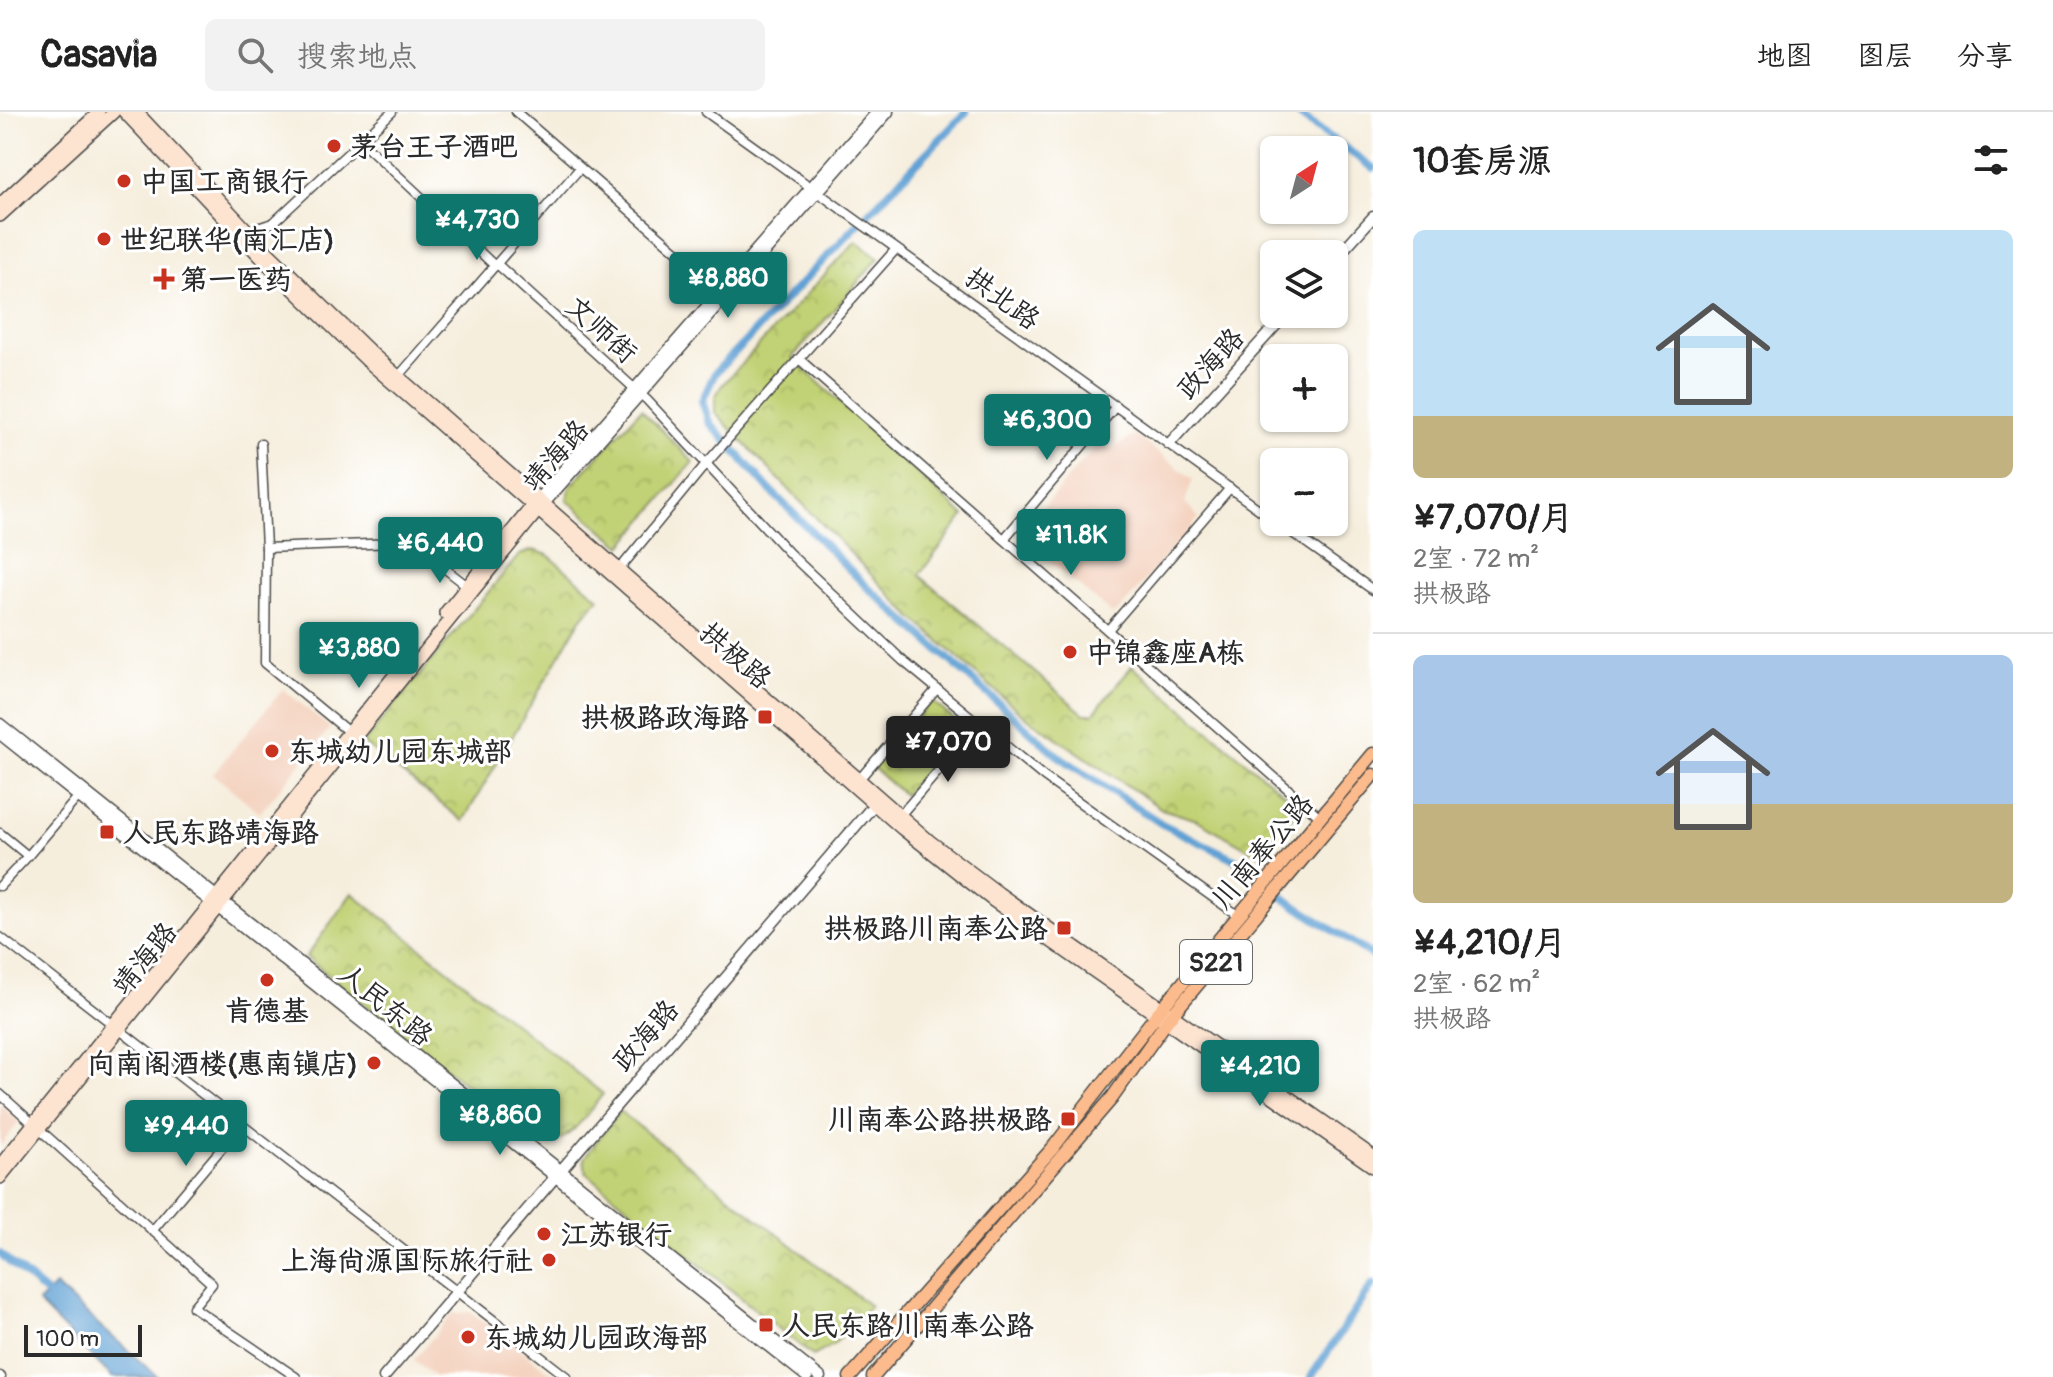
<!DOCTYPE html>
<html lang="zh">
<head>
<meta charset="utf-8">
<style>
  body { margin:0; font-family:Pangolin,"LXGW WenKai TC",sans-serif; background:#f2f2f2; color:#222; height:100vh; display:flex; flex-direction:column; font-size:30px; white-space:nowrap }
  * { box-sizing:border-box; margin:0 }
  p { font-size:26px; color:#767676 }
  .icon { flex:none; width:44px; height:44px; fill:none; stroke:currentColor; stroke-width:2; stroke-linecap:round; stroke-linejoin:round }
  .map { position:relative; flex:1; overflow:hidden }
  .side { display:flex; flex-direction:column; background:#fff; width:680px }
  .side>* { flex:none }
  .needle { width:52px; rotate:36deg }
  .buttons { position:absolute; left:1260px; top:24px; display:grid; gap:16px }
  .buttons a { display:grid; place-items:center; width:88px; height:88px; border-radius:12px; background:#fff; box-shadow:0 2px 6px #0004; font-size:40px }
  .scale { position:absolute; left:24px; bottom:20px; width:118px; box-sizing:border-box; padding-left:8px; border:4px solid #2b2b2b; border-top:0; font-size:22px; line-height:28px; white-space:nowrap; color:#2b2b2b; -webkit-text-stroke:6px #fff; paint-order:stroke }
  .price { position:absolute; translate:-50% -68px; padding:0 18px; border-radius:8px; background:#0f766e; color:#fff; font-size:26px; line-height:52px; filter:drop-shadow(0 2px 4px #0008) }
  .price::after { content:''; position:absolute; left:50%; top:48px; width:24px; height:18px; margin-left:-12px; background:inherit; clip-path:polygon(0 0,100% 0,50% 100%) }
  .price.on { background:#222; color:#fff }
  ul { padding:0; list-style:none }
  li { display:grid; align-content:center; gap:16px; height:424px; padding:0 40px }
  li+li { border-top:2px solid #e0e0e0 }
  li span { display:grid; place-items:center; height:248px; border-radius:12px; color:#555 }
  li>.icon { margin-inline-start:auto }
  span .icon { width:144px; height:144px; fill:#fffc; stroke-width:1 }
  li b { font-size:34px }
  h2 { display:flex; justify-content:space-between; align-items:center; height:96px; padding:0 40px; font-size:34px }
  header { display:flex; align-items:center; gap:48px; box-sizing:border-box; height:112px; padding:0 40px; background:#fff; border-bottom:2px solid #e0e0e0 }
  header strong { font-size:38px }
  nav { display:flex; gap:44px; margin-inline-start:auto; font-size:28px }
  .search { width:560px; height:72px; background:#f2f2f2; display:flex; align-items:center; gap:20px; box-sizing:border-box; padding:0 28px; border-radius:12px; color:#767676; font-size:30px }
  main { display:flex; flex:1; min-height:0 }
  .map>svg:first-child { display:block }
  .built { fill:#f4d3c0 }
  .park { fill:url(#park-crowns); stroke:#767e50; stroke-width:2 }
  .water { fill:#61a1d4; stroke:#466680; stroke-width:2 }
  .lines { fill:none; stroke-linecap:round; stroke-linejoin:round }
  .canal { stroke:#61a1d4; stroke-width:8 }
  .minor-casing { stroke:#494846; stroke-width:11 }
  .tertiary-casing { stroke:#494846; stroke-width:13 }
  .secondary-casing { stroke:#494846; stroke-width:14 }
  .primary-casing { stroke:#494846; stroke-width:15 }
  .minor { stroke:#fff; stroke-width:8 }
  .tertiary { stroke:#fff; stroke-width:10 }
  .secondary { stroke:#fde4d1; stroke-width:11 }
  .primary { stroke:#fbbb8d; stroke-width:12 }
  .poi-dot { fill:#c8321e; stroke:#fff; stroke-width:3 }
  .labels { text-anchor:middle; stroke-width:6; stroke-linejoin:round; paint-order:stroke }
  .shield { fill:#fff; stroke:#6b6b6b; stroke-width:2 }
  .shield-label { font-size:26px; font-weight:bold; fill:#2b2b2b }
  .poi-label { font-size:28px; font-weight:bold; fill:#2b2b2b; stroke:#fff; text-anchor:start }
  .street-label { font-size:28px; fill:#2b2b2b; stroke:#fff }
</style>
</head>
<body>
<header>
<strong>Casavia</strong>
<div class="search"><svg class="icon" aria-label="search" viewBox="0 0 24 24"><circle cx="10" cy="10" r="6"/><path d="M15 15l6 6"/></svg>搜索地点</div>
<nav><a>地图</a><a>图层</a><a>分享</a></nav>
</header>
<main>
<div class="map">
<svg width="1373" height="1265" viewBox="0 0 1373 1265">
  <defs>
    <pattern id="park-crowns" width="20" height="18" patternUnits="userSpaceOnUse" patternTransform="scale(2)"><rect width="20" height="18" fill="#c1d174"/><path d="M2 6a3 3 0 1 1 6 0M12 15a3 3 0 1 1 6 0" fill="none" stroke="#a6b465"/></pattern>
  </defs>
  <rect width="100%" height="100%" fill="#fff"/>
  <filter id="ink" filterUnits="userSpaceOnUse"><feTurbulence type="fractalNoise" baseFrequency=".0125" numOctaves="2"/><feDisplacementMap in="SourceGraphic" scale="16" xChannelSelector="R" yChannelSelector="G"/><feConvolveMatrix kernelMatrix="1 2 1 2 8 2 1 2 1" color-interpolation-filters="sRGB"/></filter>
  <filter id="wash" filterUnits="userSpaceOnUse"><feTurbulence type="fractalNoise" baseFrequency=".006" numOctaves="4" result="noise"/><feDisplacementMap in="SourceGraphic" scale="32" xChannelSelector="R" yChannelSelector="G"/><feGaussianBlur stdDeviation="1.8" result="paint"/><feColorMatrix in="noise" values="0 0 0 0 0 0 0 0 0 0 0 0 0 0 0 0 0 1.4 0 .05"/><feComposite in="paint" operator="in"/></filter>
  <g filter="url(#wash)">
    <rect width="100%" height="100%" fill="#f6eedd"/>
    <g class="built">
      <path d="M1135 323 1193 367 1185 390 1199 406 1118 500 1112 502 1019 423 1097 333 1113 336Z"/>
      <path d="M283 577 330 616 260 701 213 662Z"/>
      <path d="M0 992 19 1010 0 1034Z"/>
      <path d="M470 1200 557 1265H435L414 1248 453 1201Z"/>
    </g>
    <g class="park">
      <path d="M856 129 879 146 792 246 964 404 919 463 1084 602H1093L1132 554 1300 695 1257 742 1197 708 1162 697 1023 603 912 505 715 301V285L722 273Z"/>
      <path d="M641 297 693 350 622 434 567 388 570 375Z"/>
      <path d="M533 438 548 443 599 486 581 507 463 709 363 631 519 443Z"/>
      <path d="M932 589 964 616 904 683 873 656Z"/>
      <path d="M352 781 603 982C586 1002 570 1033 541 1032L306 845Z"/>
      <path d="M620 999 632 1009 870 1194 834 1232 813 1244 586 1061 584 1046Z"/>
    </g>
    <path class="water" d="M55 1174 158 1265H112L38 1191Z"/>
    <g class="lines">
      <g class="canal">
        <path d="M966 0 715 261 702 289 709 310 768 376 866 474 1057 643 1162 712 1233 746 1288 789 1373 844"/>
        <path d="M1295 0 1373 56"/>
        <path d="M0 1142 54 1188"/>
        <path d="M1311 1265 1373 1172"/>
      </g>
    </g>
  </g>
  <g filter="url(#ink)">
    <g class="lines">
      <g class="minor-casing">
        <g id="minor">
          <path d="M516 0 724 180"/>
          <path d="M706 0 1274 408"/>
          <path d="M360 28 495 154"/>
          <path d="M248 119 273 111 392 0"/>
          <path d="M497 152 647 288 790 442 903 549 1044 665 1239 804"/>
          <path d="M799 247 1321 706"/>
          <path d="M398 265 580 56"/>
          <path d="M261 332 266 436 265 551 351 622"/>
          <path d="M1277 410 1373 478"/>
          <circle cx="412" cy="431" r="18"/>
          <path d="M1004 427 1116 294"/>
          <path d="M266 436 394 431"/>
          <path d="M426 442 470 476"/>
          <path d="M618 459 705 353 896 137"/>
          <path d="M1108 518 1230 376"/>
          <path d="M856 671 936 578"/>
          <path d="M897 707 978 613"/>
          <path d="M0 721 28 744 0 774"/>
          <path d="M28 744 78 685"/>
          <path d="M0 825 567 1265"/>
          <path d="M0 982 212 1172 193 1195 296 1265"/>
          <path d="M152 1119 242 1012"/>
          <path d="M0 1264 1 1265"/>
        </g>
      </g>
      <g class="tertiary-casing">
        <g id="tertiary">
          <path d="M1334 148 1373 105"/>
          <path d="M1169 332 1286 202"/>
          <path d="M533 393 877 0"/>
          <path d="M541 395 888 0"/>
          <path d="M0 612 820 1265"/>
          <path d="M0 622 807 1265"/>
          <path d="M384 1265 878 688"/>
        </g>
      </g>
      <g class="secondary-casing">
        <g id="secondary">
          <path d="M124 0 264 149 367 249 902 717 993 789 1373 1055"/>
          <path d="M137 0 270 142 373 242 930 729 999 781 1373 1044"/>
          <path d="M0 92 99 0"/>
          <path d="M0 104 114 0"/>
          <path d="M445 501 531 395"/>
          <path d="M0 1053 396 561"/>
          <path d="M0 1066 537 400"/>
        </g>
      </g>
      <g class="primary-casing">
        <g id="primary">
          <path d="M850 1265 1052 1037 1157 902 1373 642"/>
          <path d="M873 1265 1112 986 1167 909 1373 663"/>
        </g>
      </g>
      <use href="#minor" class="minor"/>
      <use href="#tertiary" class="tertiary"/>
      <use href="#secondary" class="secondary"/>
      <use href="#primary" class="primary"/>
    </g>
  </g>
  <g class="poi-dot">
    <circle cx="334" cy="34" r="8"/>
    <circle cx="124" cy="69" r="8"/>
    <circle cx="104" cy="127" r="8"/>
    <path d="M160 155h8v8h8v8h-8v8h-8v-8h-8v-8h8z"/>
    <circle cx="1070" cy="540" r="8"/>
    <rect x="757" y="597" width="16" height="16" rx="4"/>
    <circle cx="272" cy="639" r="8"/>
    <rect x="99" y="712" width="16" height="16" rx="4"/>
    <rect x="1056" y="808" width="16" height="16" rx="4"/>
    <circle cx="267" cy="868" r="8"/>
    <circle cx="374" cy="951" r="8"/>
    <rect x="1060" y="999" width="16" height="16" rx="4"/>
    <circle cx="544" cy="1122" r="8"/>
    <circle cx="549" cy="1148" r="8"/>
    <rect x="758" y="1205" width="16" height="16" rx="4"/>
    <circle cx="468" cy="1225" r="8"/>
  </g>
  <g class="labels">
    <rect class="shield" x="1180" y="828" width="72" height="44" rx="6"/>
    <g class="shield-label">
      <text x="1216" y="859">S221</text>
    </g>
    <g class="poi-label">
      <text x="350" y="44">茅台王子酒吧</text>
      <text x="140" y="79">中国工商银行</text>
      <text x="120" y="137">世纪联华(南汇店)</text>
      <text x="180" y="177">第一医药</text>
      <text x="1086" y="550">中锦鑫座A栋</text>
      <text x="749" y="615" text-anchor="end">拱极路政海路</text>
      <text x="288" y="649">东城幼儿园东城部</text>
      <text x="123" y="730">人民东路靖海路</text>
      <text x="1048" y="826" text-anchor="end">拱极路川南奉公路</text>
      <text x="267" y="908" text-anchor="middle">肯德基</text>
      <text x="358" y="961" text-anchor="end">向南阁酒楼(惠南镇店)</text>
      <text x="1052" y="1017" text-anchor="end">川南奉公路拱极路</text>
      <text x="560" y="1132">江苏银行</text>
      <text x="533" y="1158" text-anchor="end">上海尚源国际旅行社</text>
      <text x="782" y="1223">人民东路川南奉公路</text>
      <text x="484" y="1235">东城幼儿园政海部</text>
    </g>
    <g class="street-label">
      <text transform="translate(1003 186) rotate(36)" y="10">拱北路</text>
      <text transform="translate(602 217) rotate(42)" y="10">文师街</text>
      <text transform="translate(1210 251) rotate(-48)" y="10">政海路</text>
      <text transform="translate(555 343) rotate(-49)" y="10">靖海路</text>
      <text transform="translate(736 543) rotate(41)" y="10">拱极路</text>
      <text transform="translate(1262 739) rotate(-50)" y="10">川南奉公路</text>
      <text transform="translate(144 846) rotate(-51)" y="10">靖海路</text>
      <text transform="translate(386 892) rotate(39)" y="10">人民东路</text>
      <text transform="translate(645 923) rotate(-49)" y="10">政海路</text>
    </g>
  </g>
</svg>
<div class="buttons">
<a><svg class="needle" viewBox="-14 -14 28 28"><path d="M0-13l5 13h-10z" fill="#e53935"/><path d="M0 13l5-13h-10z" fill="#767676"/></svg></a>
<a><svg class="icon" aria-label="layers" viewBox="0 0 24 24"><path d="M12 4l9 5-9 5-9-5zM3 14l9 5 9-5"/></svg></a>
<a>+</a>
<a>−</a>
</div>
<div class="scale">100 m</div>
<b class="price" style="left:477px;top:150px">¥4,730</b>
<b class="price" style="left:728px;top:208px">¥8,880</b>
<b class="price" style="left:1047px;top:350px">¥6,300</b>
<b class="price" style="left:1071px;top:465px">¥11.8K</b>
<b class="price" style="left:440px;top:473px">¥6,440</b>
<b class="price" style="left:359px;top:578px">¥3,880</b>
<b class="price on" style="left:948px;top:672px">¥7,070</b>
<b class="price" style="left:1260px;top:996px">¥4,210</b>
<b class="price" style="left:500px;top:1045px">¥8,860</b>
<b class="price" style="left:186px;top:1056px">¥9,440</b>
</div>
<section class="side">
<h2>10套房源<svg class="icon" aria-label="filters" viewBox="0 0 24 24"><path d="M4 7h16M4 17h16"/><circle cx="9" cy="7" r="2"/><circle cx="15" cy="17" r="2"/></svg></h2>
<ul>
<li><span style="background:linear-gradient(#bfe0f5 75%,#c2b280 0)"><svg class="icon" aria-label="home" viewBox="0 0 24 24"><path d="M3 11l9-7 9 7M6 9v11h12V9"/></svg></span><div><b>¥7,070/月</b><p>2室 · 72 m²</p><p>拱极路</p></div></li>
<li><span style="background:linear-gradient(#a9c7e8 60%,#c2b280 0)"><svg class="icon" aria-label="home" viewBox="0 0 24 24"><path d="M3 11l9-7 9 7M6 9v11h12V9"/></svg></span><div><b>¥4,210/月</b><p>2室 · 62 m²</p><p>拱极路</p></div></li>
</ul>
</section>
</main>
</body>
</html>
